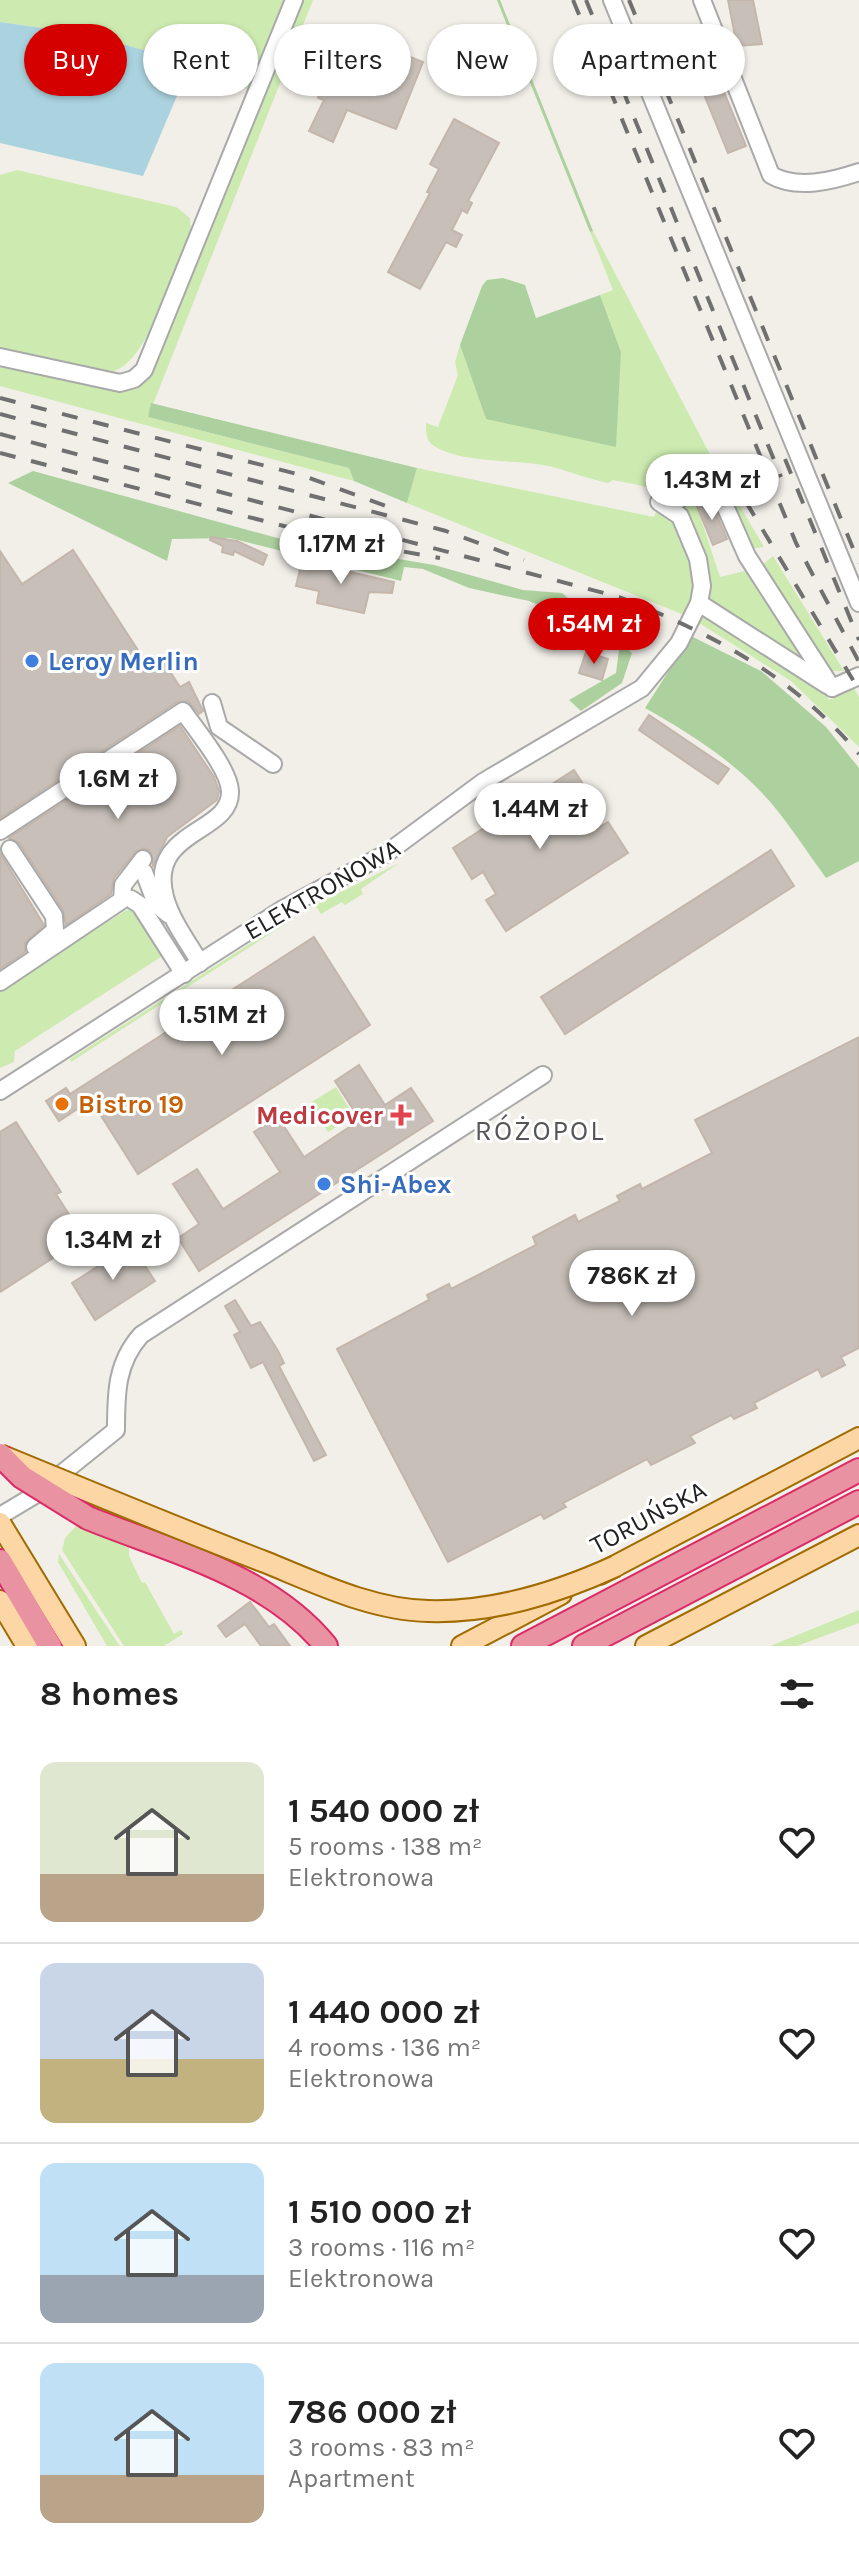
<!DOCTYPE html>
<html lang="en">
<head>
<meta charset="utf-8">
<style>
  body { margin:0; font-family:Karla,sans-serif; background:#f2f2f2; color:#222; height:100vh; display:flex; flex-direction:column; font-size:30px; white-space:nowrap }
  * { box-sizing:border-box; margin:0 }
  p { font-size:26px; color:#767676 }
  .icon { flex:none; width:44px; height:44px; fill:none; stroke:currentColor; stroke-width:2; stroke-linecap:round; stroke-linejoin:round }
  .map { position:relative; height:1646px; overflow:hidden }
  .panel { display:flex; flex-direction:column; background:#fff; flex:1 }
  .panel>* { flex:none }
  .banner { position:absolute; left:24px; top:24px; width:812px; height:72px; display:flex; gap:16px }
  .price { position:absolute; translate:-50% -68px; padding:0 18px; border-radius:28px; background:#fff; color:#222; font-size:26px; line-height:52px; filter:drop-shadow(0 2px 4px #0008) }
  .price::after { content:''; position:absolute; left:50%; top:48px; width:24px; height:18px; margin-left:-12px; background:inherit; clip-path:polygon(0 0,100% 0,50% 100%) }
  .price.active { background:#d40000; color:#fff }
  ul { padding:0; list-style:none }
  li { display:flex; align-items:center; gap:24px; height:200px; padding:0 40px }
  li+li { border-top:2px solid #e0e0e0 }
  li span { display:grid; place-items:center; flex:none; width:224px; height:160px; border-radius:16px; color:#555 }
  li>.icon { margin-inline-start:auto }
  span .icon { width:96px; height:96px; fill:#fffc; stroke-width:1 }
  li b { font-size:34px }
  h2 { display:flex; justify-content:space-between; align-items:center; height:96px; padding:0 40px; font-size:34px }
  .chip { padding:0 28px; border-radius:36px; background:#fff; box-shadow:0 2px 6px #0004; font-size:28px; line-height:72px }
  .chip.active { background:#d40000; color:#fff }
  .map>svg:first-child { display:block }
  .grass { fill:#cdebb0 }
  .forest { fill:#add19e }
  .water { fill:#aad3df }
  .building { fill:#c7bfb8; stroke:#c4b6ab; stroke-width:2 }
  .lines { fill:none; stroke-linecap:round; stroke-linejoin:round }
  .minor-casing { stroke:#a9a9a9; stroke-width:20 }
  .major-casing { stroke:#a06b00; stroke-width:24 }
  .highway-casing { stroke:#dc2a67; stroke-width:26 }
  .minor { stroke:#fff; stroke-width:16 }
  .major { stroke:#fcd6a4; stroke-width:20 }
  .highway { stroke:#e892a2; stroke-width:22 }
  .rail { stroke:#707070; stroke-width:4; stroke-dasharray:16 16; stroke-linecap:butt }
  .major-bridge-casing { stroke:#a06b00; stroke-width:24; stroke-linecap:butt }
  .highway-bridge-casing { stroke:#dc2a67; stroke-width:26; stroke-linecap:butt }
  .major-bridge { stroke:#fcd6a4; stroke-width:20 }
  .highway-bridge { stroke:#e892a2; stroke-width:22 }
  .shop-dot { fill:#3f7fe0; stroke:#fff; stroke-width:3 }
  .food-dot { fill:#e8710a; stroke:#fff; stroke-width:3 }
  .health-dot { fill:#e0444e; stroke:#fff; stroke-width:3 }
  .labels { text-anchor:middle; stroke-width:6; stroke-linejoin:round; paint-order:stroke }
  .shop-label { font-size:26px; font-weight:bold; fill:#366cbe; stroke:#fff; text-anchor:start }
  .street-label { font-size:26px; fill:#222; stroke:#fff }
  .food-label { font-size:26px; font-weight:bold; fill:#c56008; stroke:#fff; text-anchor:start }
  .health-label { font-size:26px; font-weight:bold; fill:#be3a42; stroke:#fff; text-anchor:end }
  .neighbourhood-label { font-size:28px; letter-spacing:2px; fill:#555; stroke:#fff }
</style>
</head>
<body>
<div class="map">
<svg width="859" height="1646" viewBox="0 0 859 1646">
  <rect width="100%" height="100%" fill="#f2efe9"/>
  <g class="grass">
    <path d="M0 0H288L253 91 189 68 190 63 85 34 0 22Z"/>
    <path d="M300 0H313L148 417 349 468 354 481 0 386V362L123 391 137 388 148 378Z"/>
    <path d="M17 170 176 207 190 218 191 231C177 263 147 368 110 372 81 376 30 357 0 350V175Z"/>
    <path d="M593 231 715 464 764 547 750 549 716 496 696 504 720 577 745 571 760 585 829 700 854 688 859 697V747L791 681 696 621 701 612 686 513C671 489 638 485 613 480L608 483C588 479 569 471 549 466 516 459 463 464 434 446 426 441 426 432 426 423L438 427 458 375 455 362 460 345 486 419 621 352 600 295 613 290 590 232Z"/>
    <path d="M417 468 654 517 658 507 673 515C687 550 704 579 684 615L407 503Z"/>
    <path d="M773 556 844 671H827L762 565Z"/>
    <path d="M399 863 361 889 363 894 345 905 342 902 321 914 315 905Z"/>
    <path d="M130 908 164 955 15 1051 14 1062 0 1068V988Z"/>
    <path d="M293 916 295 918 71 1062 70 1059Z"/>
    <path d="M336 1087 354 1116 328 1132 310 1103Z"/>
    <path d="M76 1526 129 1544V1556L142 1583 145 1582 174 1634 181 1630 183 1634 164 1646H124L62 1550 65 1538Z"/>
    <path d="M59 1554 119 1645 120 1646H107L58 1562Z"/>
    <path d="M859 1610V1623L797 1646H770Z"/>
  </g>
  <g class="forest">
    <path d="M497 0H500L593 231 590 232Z"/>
    <path d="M503 278 525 285 536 318 600 295 621 352 616 447 486 419 460 345 482 286 487 280Z"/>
    <path d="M151 403 417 468 407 503 354 481 349 468 148 417Z"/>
    <path d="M33 471 281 539 434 565 523 590 562 593 632 653 622 683 581 711 569 700 616 673 619 650 590 637 550 610 529 601 469 588 423 569 404 567 401 581 230 538 172 539 167 561 8 483Z"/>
    <path d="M691 636 761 671 826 727 859 768V861L826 878C808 853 791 827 772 804 737 763 691 734 645 708Z"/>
  </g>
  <path class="water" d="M0 22 85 34 191 63 143 176 0 143Z"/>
  <g class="building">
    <path d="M728 0H753L762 44 737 46Z"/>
    <path d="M345 31 423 62 396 129 347 110 333 142 309 131 324 100 318 98Z"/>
    <path d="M706 48 746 146 728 153 688 55Z"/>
    <path d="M454 119 499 143 468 201 472 203 467 213 462 210 452 230 462 235 456 247 446 242 420 289 388 272 430 193 427 192 439 169 430 164Z"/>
    <path d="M710 499 727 539 713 545 696 504Z"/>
    <path d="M211 537 237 541 267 555 263 565 234 551 233 555 222 552 223 546 210 540Z"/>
    <path d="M73 550 143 658 149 655 154 664 162 659 180 687 189 682 203 711 199 714 188 701 177 702 0 818V551L22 584Z"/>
    <path d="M302 561 394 582 392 593 369 592 364 613 317 603 319 591 296 586Z"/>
    <path d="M586 652 608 659 602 680 579 673Z"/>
    <path d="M649 715 729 769 718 784 639 730Z"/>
    <path d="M180 726 214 777 219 791 217 800 167 837 153 866 150 851 144 848 135 852 114 878 111 894 66 925 63 910 19 843 9 838Z"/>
    <path d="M574 770 594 801 583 808 597 829 608 822 628 853 506 931 486 900 496 894 483 872 472 879 453 848Z"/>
    <path d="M771 850 794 886 565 1034 541 997Z"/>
    <path d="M0 853 44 925 25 943V952L0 969Z"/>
    <path d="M314 937 370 1025 138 1174 91 1100 59 1121 46 1101 66 1088 70 1094Z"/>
    <path d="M859 1037V1348L841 1357 845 1365 822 1377 818 1369 754 1403 757 1408 734 1419 731 1415 690 1436 695 1443 651 1465 647 1459 563 1503 566 1507 544 1519 541 1514 448 1562 337 1349 429 1300 427 1295 449 1284 451 1289 536 1245 533 1237 575 1215 578 1222 620 1201 617 1196 640 1184 642 1189 712 1153 695 1120Z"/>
    <path d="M359 1065 385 1105 411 1088 433 1121 199 1271 178 1238 199 1224 173 1184 197 1169 223 1209 280 1172 254 1132 278 1117 304 1157 360 1120 335 1081Z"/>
    <path d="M16 1122 61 1192 56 1194 84 1238 0 1292V1132Z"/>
    <path d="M131 1245 155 1281 95 1320 72 1283Z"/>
    <path d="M235 1300 251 1326 260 1322 278 1351 284 1363 279 1366 326 1455 314 1461 263 1362 251 1368 234 1335 240 1332 225 1306Z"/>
    <path d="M250 1602 269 1627 274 1624 290 1646H261L245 1624 226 1637 218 1626Z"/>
  </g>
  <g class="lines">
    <g class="minor-casing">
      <g id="minor">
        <path d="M612 0 859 603"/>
        <path d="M702 0 771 175C797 190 832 181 859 172"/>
        <path d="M0 357 120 383 134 379 144 370 294 0"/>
        <path d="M671 507C684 494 694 483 714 486L718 490 747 556 832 688"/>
        <path d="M699 603 827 685"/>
        <path d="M832 688 859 676"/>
        <path d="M212 703 219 727 273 764"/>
        <path d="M0 831 183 711C196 730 229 769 230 791 232 834 147 829 165 897 171 920 188 942 200 963"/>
        <path d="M10 849 54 916 55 930 35 947"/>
        <path d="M144 872 156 904 168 914"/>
        <path d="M131 899 140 905 184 974"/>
        <path d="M0 982 122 900 123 885 143 859"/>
        <path d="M0 1091 283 909 387 853 483 782 642 688 679 643 699 603 702 586 698 559 680 516 659 502"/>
        <path d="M0 1516 35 1495 116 1430C116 1394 116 1363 141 1335L543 1075"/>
      </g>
    </g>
    <g class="major-casing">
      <g id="major">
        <path d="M0 1523 75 1646"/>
        <path d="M600 1574 859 1438"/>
        <path d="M0 1601 27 1646"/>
        <path d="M462 1646 561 1594"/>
        <path d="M646 1646 859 1535"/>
      </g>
    </g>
    <g class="highway-casing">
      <g id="highway">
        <path d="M88 1518C169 1551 269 1575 326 1646"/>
        <path d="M0 1561 50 1646"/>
        <path d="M523 1646 859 1470"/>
        <path d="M584 1646 859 1502"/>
      </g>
    </g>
    <use href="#minor" class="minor"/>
    <use href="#major" class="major"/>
    <use href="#highway" class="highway"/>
    <g class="rail">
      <path d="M573 0 796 543 859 662"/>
      <path d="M586 0 781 477"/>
      <path d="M629 0 859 563"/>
      <path d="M0 398 301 475 386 506"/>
      <path d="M0 414 446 531 524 560"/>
      <path d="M0 434 619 597C712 633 794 677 859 754"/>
      <path d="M0 453 338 540 440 558"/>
      <path d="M785 459 859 640"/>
      <path d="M746 502 859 690"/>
    </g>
    <g class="major-bridge-casing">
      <path id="major-bridge" d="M0 1455C88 1491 176 1528 265 1562 317 1583 372 1610 428 1611 494 1613 557 1593 616 1566"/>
    </g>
    <g class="highway-bridge-casing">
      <path id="highway-bridge" d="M0 1455 22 1477 88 1518"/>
    </g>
    <use href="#major-bridge" class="major-bridge"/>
    <use href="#highway-bridge" class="highway-bridge"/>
  </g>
  <g class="shop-dot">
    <circle cx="32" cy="661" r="8"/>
    <circle cx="324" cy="1184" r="8"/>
  </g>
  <circle class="food-dot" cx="62" cy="1104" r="8"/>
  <path class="health-dot" d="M397 1103h8v8h8v8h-8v8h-8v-8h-8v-8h8z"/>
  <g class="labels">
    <g class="shop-label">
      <text x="48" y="670">Leroy Merlin</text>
      <text x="340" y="1193">Shi-Abex</text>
    </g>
    <g class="street-label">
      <text transform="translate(322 889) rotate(-30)" y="9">ELEKTRONOWA</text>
      <text transform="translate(648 1517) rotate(-28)" y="9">TORUŃSKA</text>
    </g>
    <g class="food-label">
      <text x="78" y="1113">Bistro 19</text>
    </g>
    <g class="health-label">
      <text x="383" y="1124">Medicover</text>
    </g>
    <g class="neighbourhood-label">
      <text x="540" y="1140">RÓŻOPOL</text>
    </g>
  </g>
</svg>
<b class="price" style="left:712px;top:522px">1.43M zł</b>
<b class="price" style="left:341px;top:586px">1.17M zł</b>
<b class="price active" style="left:594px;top:666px">1.54M zł</b>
<b class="price" style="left:118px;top:821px">1.6M zł</b>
<b class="price" style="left:540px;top:851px">1.44M zł</b>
<b class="price" style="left:222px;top:1057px">1.51M zł</b>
<b class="price" style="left:113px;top:1282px">1.34M zł</b>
<b class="price" style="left:632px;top:1318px">786K zł</b>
<div class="banner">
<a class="chip active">Buy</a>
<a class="chip">Rent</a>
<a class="chip">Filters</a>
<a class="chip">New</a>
<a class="chip">Apartment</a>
</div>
</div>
<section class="panel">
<h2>8 homes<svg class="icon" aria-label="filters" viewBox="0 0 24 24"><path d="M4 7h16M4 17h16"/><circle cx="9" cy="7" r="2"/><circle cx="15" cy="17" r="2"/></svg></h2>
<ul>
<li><span style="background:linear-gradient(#dfe7d0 70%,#b9a48a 0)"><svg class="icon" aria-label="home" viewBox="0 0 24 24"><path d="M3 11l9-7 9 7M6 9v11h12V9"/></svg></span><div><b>1 540 000 zł</b><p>5 rooms · 138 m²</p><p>Elektronowa</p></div><svg class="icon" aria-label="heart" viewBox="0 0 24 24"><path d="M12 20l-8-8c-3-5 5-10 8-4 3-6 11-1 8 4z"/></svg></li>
<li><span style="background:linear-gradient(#c9d6e8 60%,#c2b280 0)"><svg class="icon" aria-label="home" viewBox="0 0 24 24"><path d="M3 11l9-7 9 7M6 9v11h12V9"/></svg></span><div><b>1 440 000 zł</b><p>4 rooms · 136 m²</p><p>Elektronowa</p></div><svg class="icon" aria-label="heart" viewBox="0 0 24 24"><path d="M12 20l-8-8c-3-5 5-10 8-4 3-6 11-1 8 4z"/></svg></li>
<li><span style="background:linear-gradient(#bfe0f5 70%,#9aa5b1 0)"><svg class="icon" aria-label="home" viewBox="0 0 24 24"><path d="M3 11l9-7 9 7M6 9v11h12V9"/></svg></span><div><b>1 510 000 zł</b><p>3 rooms · 116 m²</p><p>Elektronowa</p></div><svg class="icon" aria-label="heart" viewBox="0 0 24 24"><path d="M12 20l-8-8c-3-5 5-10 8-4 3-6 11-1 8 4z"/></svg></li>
<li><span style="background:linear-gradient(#bfe0f5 70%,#b9a48a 0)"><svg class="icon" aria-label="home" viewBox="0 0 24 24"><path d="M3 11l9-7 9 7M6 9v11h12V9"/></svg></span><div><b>786 000 zł</b><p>3 rooms · 83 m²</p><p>Apartment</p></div><svg class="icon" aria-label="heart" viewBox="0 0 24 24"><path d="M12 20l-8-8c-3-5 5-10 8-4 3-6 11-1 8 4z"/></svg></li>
</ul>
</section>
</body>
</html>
